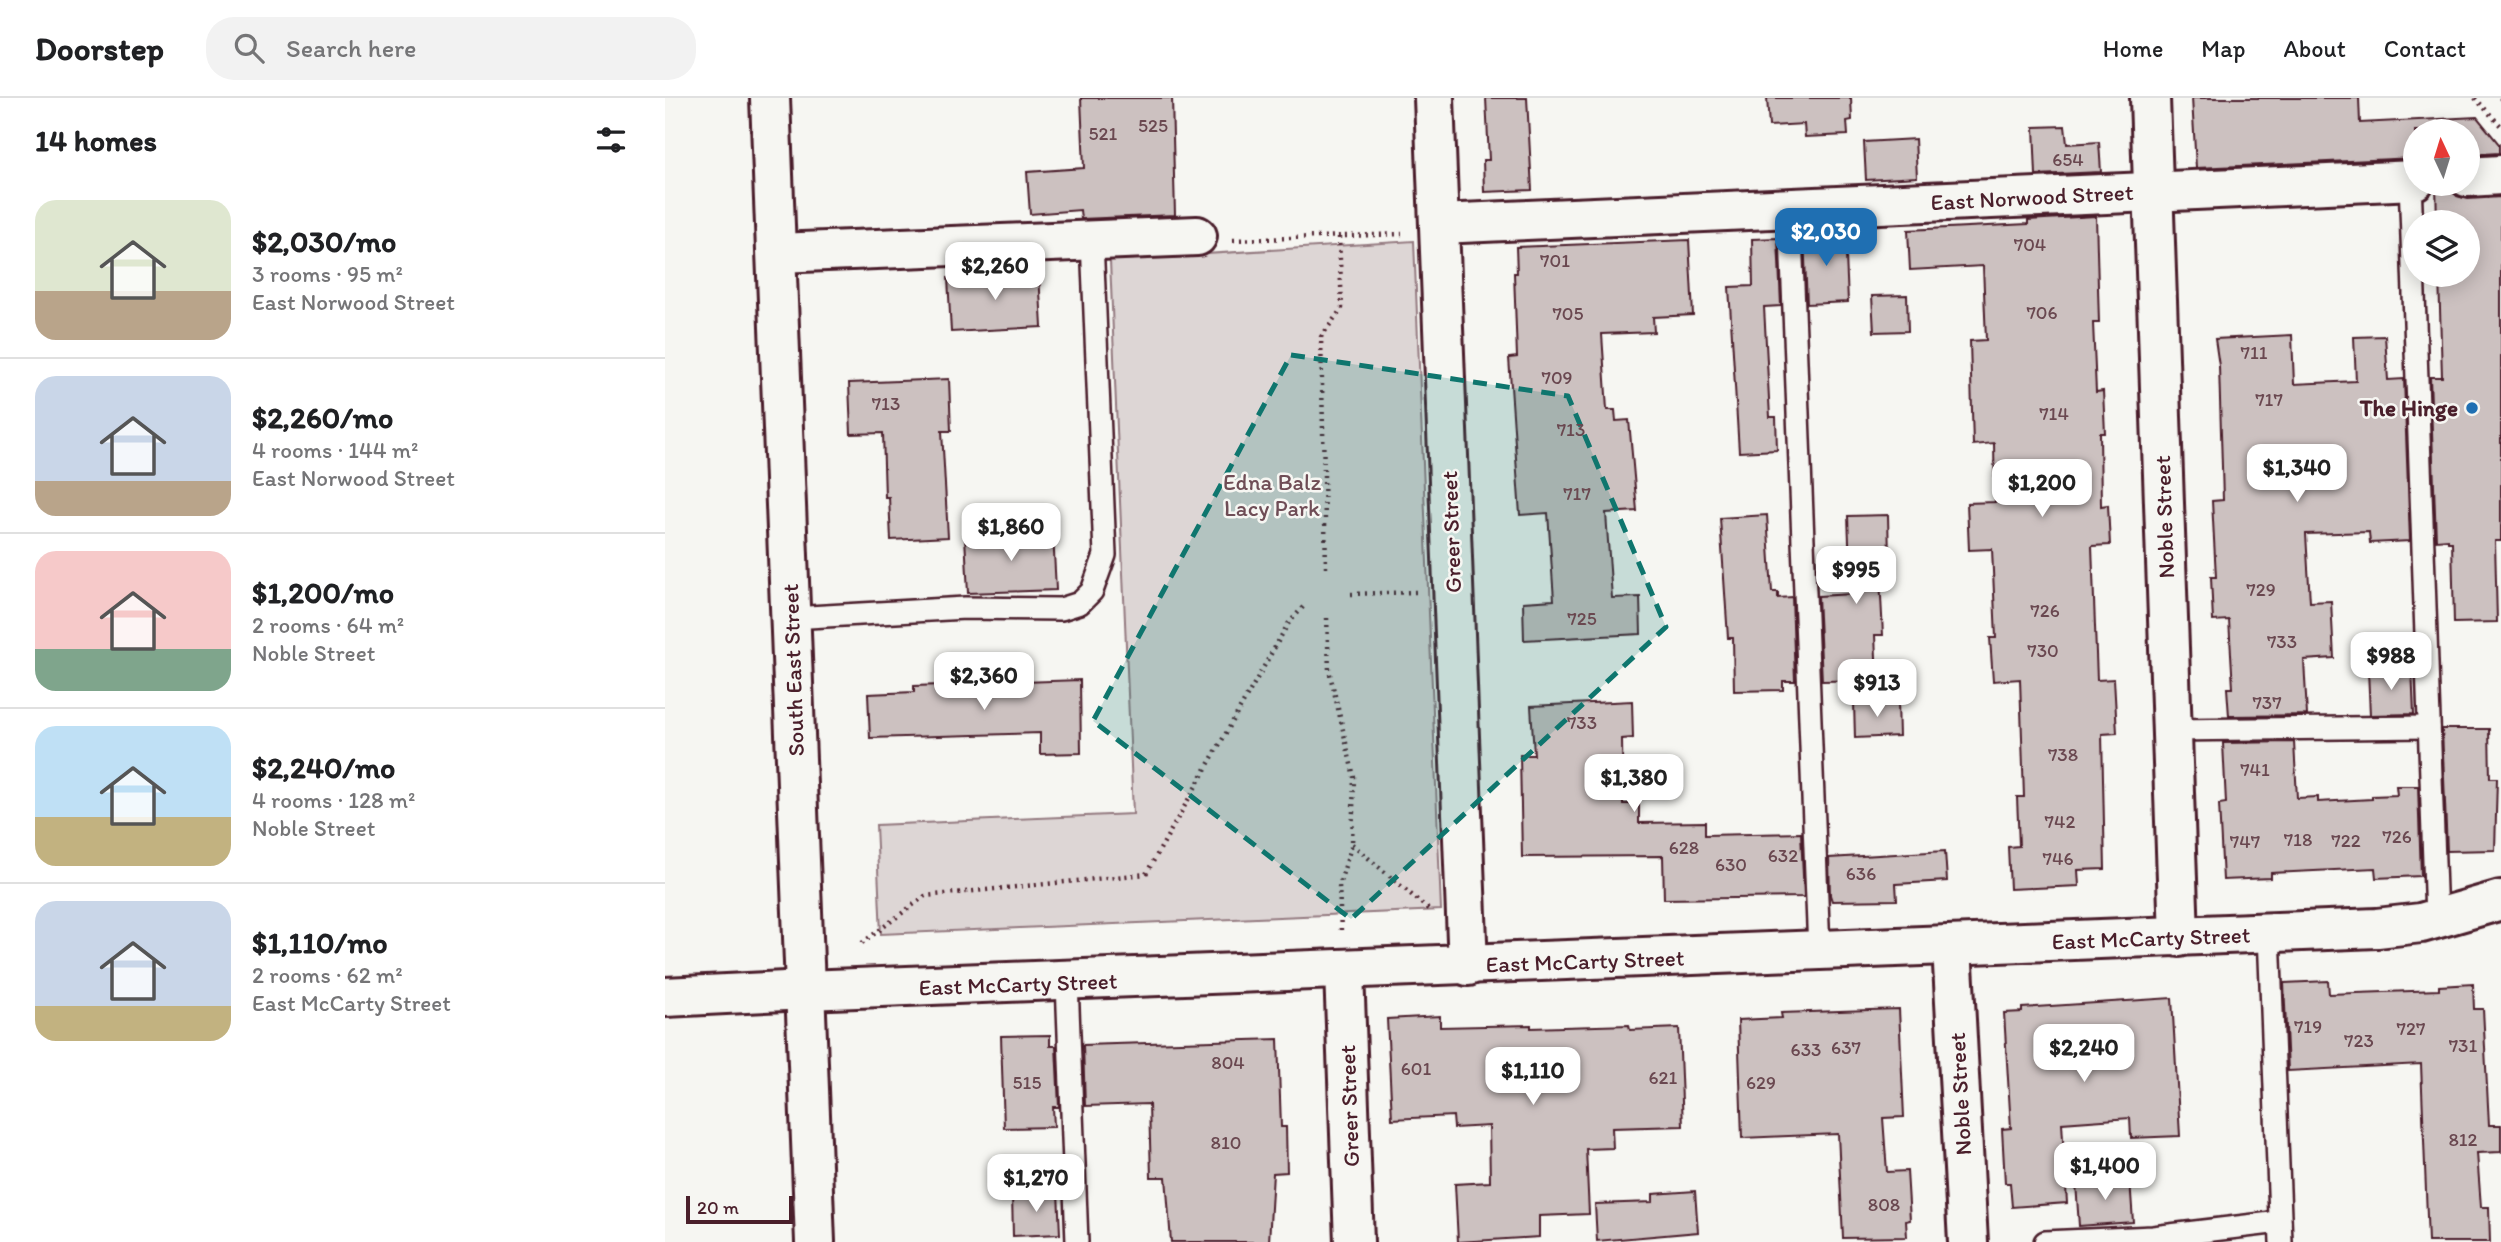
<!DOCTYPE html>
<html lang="en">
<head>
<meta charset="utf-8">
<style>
  body { margin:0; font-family:Itim,sans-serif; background:#f2f2f2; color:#202124; height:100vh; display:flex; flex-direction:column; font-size:26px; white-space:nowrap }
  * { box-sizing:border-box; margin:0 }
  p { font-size:23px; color:#757577 }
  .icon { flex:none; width:38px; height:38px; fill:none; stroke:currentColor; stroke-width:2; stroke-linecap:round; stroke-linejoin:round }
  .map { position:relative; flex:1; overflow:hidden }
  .panel { display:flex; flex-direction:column; background:#fff; width:665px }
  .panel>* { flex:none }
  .needle { width:46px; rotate:356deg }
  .buttons { position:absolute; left:1738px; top:21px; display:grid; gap:14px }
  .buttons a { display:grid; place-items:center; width:77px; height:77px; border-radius:50%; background:#fff; box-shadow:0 4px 18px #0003; font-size:35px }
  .scale { position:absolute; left:21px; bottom:18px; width:107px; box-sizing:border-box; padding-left:7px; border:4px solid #4a1f2b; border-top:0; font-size:19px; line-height:24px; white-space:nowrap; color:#4a1f2b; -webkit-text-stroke:5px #f6f6f2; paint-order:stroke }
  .price { position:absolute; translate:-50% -60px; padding:0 16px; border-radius:14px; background:#fff; color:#222; font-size:23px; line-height:46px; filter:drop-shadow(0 2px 4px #0008) }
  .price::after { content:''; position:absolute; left:50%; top:42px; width:21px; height:16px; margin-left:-10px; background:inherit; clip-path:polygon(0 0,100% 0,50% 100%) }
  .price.on { background:#1f6fb2; color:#fff }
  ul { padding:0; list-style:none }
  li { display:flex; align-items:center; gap:21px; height:175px; padding:0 35px }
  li+li { border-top:2px solid #e0e0e0 }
  li span { display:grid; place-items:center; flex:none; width:196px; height:140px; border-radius:21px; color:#555 }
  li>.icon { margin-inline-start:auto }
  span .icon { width:84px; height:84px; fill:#fffc; stroke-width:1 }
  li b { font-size:30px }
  h2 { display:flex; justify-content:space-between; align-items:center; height:84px; padding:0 35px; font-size:30px }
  header { display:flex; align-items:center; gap:42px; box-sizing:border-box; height:98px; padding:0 35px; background:#fff; border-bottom:2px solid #e0e0e0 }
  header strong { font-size:33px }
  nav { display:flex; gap:38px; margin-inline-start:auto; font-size:24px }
  .search { width:490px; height:63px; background:#f2f2f2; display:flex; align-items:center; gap:18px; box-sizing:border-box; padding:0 24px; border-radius:28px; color:#757577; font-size:26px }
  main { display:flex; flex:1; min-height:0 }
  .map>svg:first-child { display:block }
  .green { fill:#ddd6d5; stroke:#947a80; stroke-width:2 }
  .building { fill:#ccc1c0; stroke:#4a1f2b; stroke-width:2 }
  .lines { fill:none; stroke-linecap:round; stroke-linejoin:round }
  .lane-casing { stroke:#4a1f2b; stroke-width:26 }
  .street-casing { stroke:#4a1f2b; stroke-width:44 }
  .secondary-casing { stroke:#4a1f2b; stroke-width:44 }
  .path { stroke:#4a1f2b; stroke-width:4.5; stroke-dasharray:2 5; stroke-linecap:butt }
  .lane { stroke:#f6f6f2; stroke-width:21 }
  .street { stroke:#f6f6f2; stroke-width:38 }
  .secondary { stroke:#f6f6f2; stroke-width:38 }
  .marked { fill:#0f766e; fill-opacity:0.2; stroke:#0f766e; stroke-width:5; stroke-dasharray:14 9; stroke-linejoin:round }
  .poi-dot { fill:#1f6fb2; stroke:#f6f6f2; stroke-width:2.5 }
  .labels { text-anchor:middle; stroke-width:5; stroke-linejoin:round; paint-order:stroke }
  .number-label { font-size:19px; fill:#6a4850 }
  .street-label { font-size:23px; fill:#4a1f2b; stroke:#f6f6f2 }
  .poi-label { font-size:23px; font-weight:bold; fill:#4a1f2b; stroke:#f6f6f2; text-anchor:end }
  .park-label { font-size:23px; fill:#6f4d56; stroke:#f6f6f2 }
</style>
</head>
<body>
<header>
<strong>Doorstep</strong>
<div class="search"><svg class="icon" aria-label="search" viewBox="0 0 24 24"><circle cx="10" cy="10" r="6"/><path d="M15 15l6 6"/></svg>Search here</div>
<nav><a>Home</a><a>Map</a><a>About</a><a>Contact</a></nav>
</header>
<main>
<section class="panel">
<h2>14 homes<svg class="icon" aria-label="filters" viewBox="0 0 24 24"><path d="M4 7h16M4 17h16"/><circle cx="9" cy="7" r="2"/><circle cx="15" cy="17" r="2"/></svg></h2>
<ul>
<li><span style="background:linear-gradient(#dfe7d0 65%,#b9a48a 0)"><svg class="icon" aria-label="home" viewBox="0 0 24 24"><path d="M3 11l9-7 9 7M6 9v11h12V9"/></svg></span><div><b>$2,030/mo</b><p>3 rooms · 95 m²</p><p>East Norwood Street</p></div></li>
<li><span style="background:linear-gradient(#c9d6e8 75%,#b9a48a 0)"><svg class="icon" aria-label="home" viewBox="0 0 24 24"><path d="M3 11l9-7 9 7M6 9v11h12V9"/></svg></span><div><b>$2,260/mo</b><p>4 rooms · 144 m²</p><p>East Norwood Street</p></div></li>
<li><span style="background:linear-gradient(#f6c9c9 70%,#7fa58c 0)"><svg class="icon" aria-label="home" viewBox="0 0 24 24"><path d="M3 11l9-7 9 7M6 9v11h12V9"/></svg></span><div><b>$1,200/mo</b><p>2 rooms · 64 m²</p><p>Noble Street</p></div></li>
<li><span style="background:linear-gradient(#bfe0f5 65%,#c2b280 0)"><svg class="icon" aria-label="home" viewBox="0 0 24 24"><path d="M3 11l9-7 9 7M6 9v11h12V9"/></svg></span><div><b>$2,240/mo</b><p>4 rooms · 128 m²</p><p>Noble Street</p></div></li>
<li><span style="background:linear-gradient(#c9d6e8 75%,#c2b280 0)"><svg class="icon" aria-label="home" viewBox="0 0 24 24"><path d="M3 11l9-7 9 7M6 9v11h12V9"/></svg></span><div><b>$1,110/mo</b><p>2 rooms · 62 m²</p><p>East McCarty Street</p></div></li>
</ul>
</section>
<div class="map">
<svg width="1836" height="1144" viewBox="0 0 1836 1144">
  <rect width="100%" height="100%" fill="#f6f6f2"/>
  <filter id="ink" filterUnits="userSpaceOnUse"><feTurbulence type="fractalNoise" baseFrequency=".0143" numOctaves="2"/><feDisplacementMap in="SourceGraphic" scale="14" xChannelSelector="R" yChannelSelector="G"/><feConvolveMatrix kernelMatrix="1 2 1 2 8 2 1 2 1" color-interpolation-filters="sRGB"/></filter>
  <g filter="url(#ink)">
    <path class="green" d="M749 143 776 812 216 836 211 727 468 716 445 162Z"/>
    <g class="building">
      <path d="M416 0H507L510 117 416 121 415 112 365 116 362 74 419 70Z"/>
      <path d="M821 0H862L867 92 819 94 818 62H824Z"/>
      <path d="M1102 0H1186L1187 22 1182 23 1183 37 1140 39 1139 26 1104 28Z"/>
      <path d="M1527 0H1694L1695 25 1812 19 1834 46V55L1802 57V33H1750V60L1531 70Z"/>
      <path d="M1400 28 1402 46 1434 44 1436 74 1371 77 1369 29Z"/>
      <path d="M1250 41 1252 79 1201 82 1199 44Z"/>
      <path d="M1771 86H1782L1792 98 1803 101 1836 99V443H1830L1832 524 1789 525 1787 444H1783V441L1771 442 1765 279H1777L1774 177H1802V124H1772Z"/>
      <path d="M1431 118 1434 225H1428L1431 294 1438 293 1440 335H1435L1436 408 1443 407 1445 447 1427 448 1432 582 1449 581 1452 635 1437 636 1440 771 1413 772 1414 788 1345 791 1343 749 1354 748 1352 699H1359L1355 581 1328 583 1325 540H1331L1327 451 1304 452 1302 405 1330 404 1329 345 1308 347 1305 243 1321 242 1318 168 1245 172 1243 132 1363 126V122Z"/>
      <path d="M1180 134 1183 204 1142 206 1139 138Z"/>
      <path d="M1113 140 1116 208 1099 209 1105 319H1111L1112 352 1074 354 1064 189 1088 188 1087 141Z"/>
      <path d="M1024 142 1028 217 988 219 989 234 937 236 942 312H950L951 323 964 322 972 413 941 415 947 500 975 499 976 536 859 542 858 504 889 502 883 415 855 417 844 260 852 259 849 175H852L851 149Z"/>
      <path d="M374 175 377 229 286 234 283 180Z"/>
      <path d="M1242 197 1243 233 1209 234 1207 198Z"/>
      <path d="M1627 237 1629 286 1691 283 1689 239 1720 238 1723 282 1739 281 1745 443 1705 445 1704 434 1641 436 1645 504 1666 503 1669 560 1639 562 1642 617 1564 618 1562 590H1568L1564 522 1548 523 1546 479H1551L1547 403 1558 402 1554 268 1550 241Z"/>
      <path d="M284 281 286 333H277L283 439 226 442 224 399H220L218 335 186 336 184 285Z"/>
      <path d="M1102 417 1107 494H1113V500L1127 499 1130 583H1118V592L1069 593 1068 540H1063L1055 420Z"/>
      <path d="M1223 417 1224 460H1214L1218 537H1210L1212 582 1157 583 1153 498 1186 496 1183 418Z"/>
      <path d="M388 435 391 492 303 495 300 439Z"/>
      <path d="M1747 570 1749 616 1705 617 1703 572Z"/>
      <path d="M415 582 416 655 375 656V635L205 640 203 596 249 594V588Z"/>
      <path d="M1233 602 1234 638 1190 640 1189 604Z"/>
      <path d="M967 603 968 640 957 641 958 706H974V725L1040 724V737L1136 735 1139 799 999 801 998 758 857 759 855 657H869L866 608Z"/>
      <path d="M1777 631H1824L1825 680H1832L1830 752 1782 753Z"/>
      <path d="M1629 644 1632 700 1653 699V704L1707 701V698L1732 697 1731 688H1753L1756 778 1711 780 1710 770 1606 775V780L1558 782 1554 706 1561 705 1558 645Z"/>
      <path d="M1280 753 1282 783 1231 786 1232 802 1167 803 1165 797 1164 760Z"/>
      <path d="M1663 883 1664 896 1774 892V888L1808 886 1809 911H1818L1824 1027H1836V1054L1812 1055 1816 1109H1824L1825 1144H1763L1756 966 1623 973 1619 885Z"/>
      <path d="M1507 900 1515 1038 1466 1040 1465 1020 1397 1025 1402 1105 1347 1109 1345 1085H1340L1337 1031 1346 1030 1339 915 1357 914V910Z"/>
      <path d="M1234 911 1239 1019 1218 1020 1222 1074 1242 1073 1245 1122 1241 1123 1242 1139 1178 1140 1173 1036 1077 1040 1073 922 1117 920 1116 915Z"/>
      <path d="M775 918V929L866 927V930L964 927 965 932 1014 930 1018 1028 947 1030 948 1050 921 1051 924 1116 874 1118V1139L793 1144 790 1086 825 1084 824 1028 789 1030 788 1018 727 1021 722 921Z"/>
      <path d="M385 937V948H391L394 1009H388L389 1029 339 1030 336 938Z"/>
      <path d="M613 941 616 1029H621L622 1074 608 1075 604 1144H506L501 1079H486L484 1006 420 1008 418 947Z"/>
      <path d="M1465 1081 1468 1124 1414 1128 1411 1085Z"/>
      <path d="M1030 1093 1033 1134 932 1143 930 1106 988 1104V1096Z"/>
      <path d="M393 1094 395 1136 348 1138 347 1096Z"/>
    </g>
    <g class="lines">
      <g class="lane-casing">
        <g id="lane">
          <path d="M1745 82 1771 821"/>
          <path d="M1125 110 1154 853"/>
          <path d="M126 520 300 510 396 511 415 505 427 493 440 457 427 142"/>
          <path d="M1507 632 1764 629"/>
          <path d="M1604 835 1616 1144"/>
          <path d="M402 884 412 1144"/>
          <path d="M1380 1144 1488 1139 1615 1124"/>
        </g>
      </g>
      <g class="street-casing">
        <g id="street">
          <path d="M769 0 803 868"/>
          <path d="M1485 0 1514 839"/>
          <path d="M1802 79 1836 77"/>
          <path d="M774 126 1750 82"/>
          <path d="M112 155 532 138"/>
          <path d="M1287 848 1303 1144"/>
          <path d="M679 873 689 1144"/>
          <path d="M0 899 141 892"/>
        </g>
      </g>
      <g class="secondary-casing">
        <g id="secondary">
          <path d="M105 0 150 1144"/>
          <path d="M141 892 1712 830 1756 825 1836 802"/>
        </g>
      </g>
      <g class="path">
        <path d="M1810 0 1836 28"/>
        <path d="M1835 0 1836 1"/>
        <path d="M568 142 737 136"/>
        <path d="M661 470 656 239 677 210 674 139"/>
        <path d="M686 496 752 494"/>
        <path d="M662 520 664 572 689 679 687 746 674 787 676 833"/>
        <path d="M687 746 763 811"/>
        <path d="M197 845 260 798 481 776 623 526 638 509"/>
      </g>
      <use href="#lane" class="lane"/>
      <use href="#street" class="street"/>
      <use href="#secondary" class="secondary"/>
    </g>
  </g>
  <path class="marked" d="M626 257 903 298 1001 529 686 821 428 623Z"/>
  <circle class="poi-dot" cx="1807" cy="310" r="7"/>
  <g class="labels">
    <g class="number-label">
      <text x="488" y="34">525</text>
      <text x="438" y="42">521</text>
      <text x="1403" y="68">654</text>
      <text x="1365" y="153">704</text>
      <text x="890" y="169">701</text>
      <text x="1377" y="221">706</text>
      <text x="903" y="222">705</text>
      <text x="1589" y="261">711</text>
      <text x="892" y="286">709</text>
      <text x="1604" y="308">717</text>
      <text x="221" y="312">713</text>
      <text x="1389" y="322">714</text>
      <text x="906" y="338">713</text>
      <text x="912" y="402">717</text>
      <text x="1596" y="498">729</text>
      <text x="1380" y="519">726</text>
      <text x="917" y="527">725</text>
      <text x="1617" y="550">733</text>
      <text x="1378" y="559">730</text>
      <text x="1602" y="611">737</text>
      <text x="917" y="631">733</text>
      <text x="1398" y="663">738</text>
      <text x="1590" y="678">741</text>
      <text x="1395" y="730">742</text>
      <text x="1732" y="745">726</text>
      <text x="1633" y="748">718</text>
      <text x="1681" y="749">722</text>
      <text x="1580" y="750">747</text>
      <text x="1019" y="756">628</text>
      <text x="1118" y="764">632</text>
      <text x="1393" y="767">746</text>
      <text x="1066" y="773">630</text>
      <text x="1196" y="782">636</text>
      <text x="1643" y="935">719</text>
      <text x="1746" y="937">727</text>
      <text x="1694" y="949">723</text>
      <text x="1798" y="954">731</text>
      <text x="1181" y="956">637</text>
      <text x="1141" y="958">633</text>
      <text x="563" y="971">804</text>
      <text x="751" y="977">601</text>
      <text x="998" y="986">621</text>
      <text x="362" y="991">515</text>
      <text x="1096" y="991">629</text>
      <text x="1798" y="1048">812</text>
      <text x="561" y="1051">810</text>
      <text x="1219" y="1113">808</text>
    </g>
    <g class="street-label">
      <text transform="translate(1367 99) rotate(-3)" y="8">East Norwood Street</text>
      <text transform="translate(1499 419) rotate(-92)" y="8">Noble Street</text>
      <text transform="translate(786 434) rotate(-92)" y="8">Greer Street</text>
      <text transform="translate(128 572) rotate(-92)" y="8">South East Street</text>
      <text transform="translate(1486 840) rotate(-2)" y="8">East McCarty Street</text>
      <text transform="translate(920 863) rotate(-2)" y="8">East McCarty Street</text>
      <text transform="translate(353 886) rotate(-2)" y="8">East McCarty Street</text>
      <text transform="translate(1295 996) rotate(-93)" y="8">Noble Street</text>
      <text transform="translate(684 1008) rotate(-92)" y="8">Greer Street</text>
    </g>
    <g class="poi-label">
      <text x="1793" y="318">The Hinge</text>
    </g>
    <g class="park-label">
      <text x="607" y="392">Edna Balz<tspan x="607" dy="26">Lacy Park</tspan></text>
    </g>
  </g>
</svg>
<div class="buttons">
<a><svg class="needle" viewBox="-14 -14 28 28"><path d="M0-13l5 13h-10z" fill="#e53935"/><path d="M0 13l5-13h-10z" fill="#757577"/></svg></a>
<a><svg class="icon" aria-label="layers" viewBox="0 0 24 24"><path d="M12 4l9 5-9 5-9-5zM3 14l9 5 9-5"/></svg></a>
</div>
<div class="scale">20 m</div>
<b class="price on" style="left:1161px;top:170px">$2,030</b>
<b class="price" style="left:330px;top:204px">$2,260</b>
<b class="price" style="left:1632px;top:406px">$1,340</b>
<b class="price" style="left:1377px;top:421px">$1,200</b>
<b class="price" style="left:346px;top:465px">$1,860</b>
<b class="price" style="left:1191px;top:508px">$995</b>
<b class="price" style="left:1726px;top:594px">$988</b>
<b class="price" style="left:319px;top:614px">$2,360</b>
<b class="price" style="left:1212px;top:621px">$913</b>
<b class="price" style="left:969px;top:716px">$1,380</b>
<b class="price" style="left:1419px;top:986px">$2,240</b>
<b class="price" style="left:868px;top:1009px">$1,110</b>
<b class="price" style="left:1440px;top:1104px">$1,400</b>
<b class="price" style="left:371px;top:1116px">$1,270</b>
</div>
</main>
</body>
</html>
